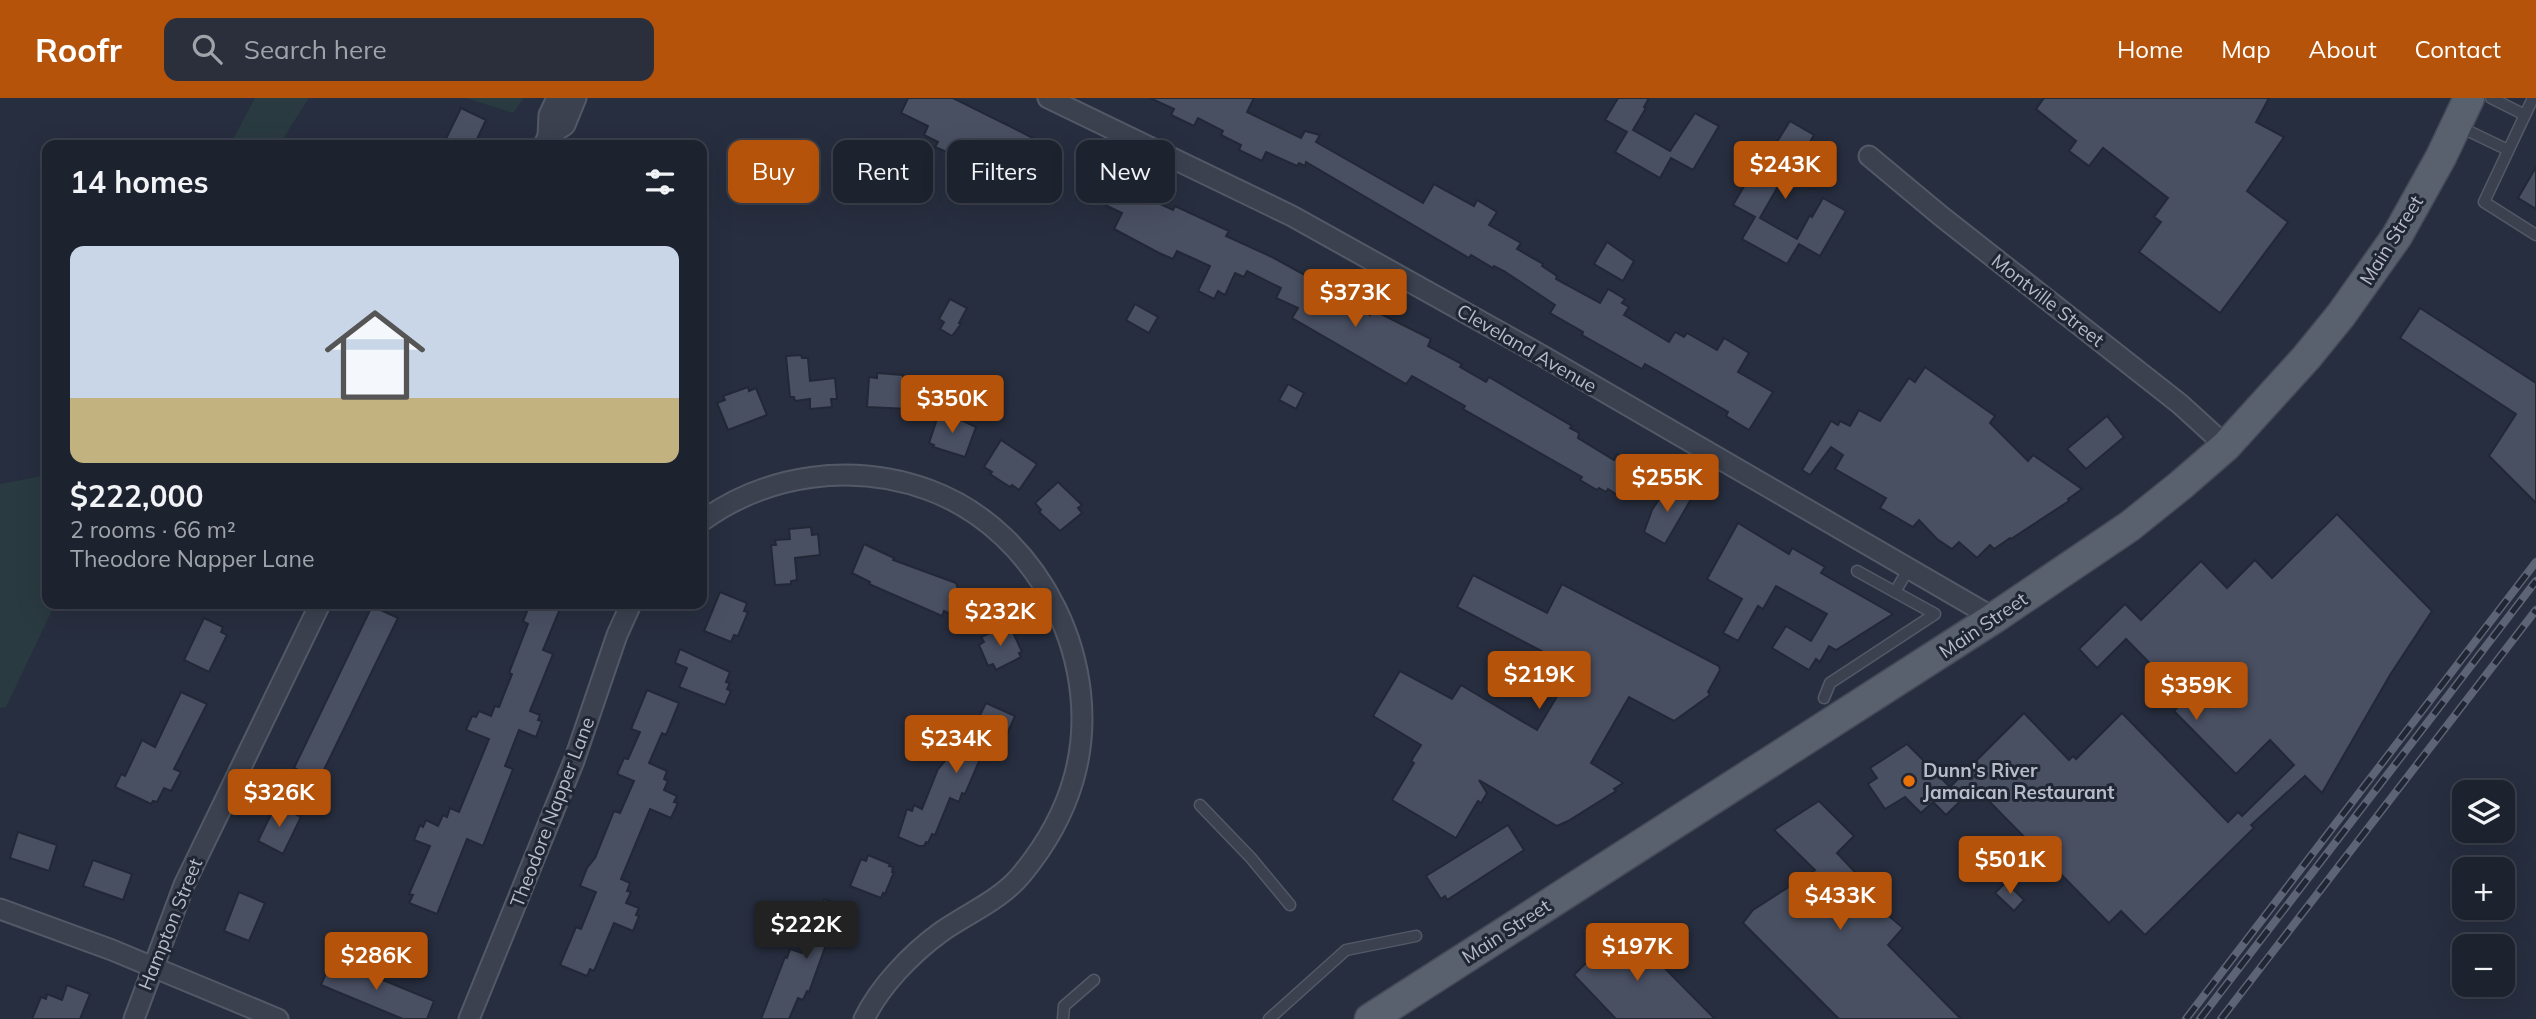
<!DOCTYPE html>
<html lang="en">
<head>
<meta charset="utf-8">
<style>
  body { margin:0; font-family:Mulish,sans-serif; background:#2a2f3b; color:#f1f3f6; height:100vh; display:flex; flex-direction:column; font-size:26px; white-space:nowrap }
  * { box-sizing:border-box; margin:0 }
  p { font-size:23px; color:#a0a4aa }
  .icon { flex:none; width:38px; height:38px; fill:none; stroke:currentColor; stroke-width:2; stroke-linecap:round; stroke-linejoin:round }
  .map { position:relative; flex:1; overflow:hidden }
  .panel { position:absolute; left:42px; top:42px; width:665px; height:469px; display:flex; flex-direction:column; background:#1d222f; border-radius:14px; box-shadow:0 7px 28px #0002,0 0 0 2px #3b3f4b }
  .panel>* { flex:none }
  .banner { position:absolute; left:728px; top:42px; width:665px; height:63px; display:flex; gap:14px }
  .controls { position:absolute; left:2452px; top:682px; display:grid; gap:14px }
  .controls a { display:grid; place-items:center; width:63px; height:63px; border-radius:14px; background:#1d222f; box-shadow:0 7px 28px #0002,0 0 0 2px #3b3f4b; font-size:35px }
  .price { position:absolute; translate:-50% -60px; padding:0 16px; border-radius:7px; background:#b45309; color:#fff; font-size:23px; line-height:46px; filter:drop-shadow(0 2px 4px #0008) }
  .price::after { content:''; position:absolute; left:50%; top:42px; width:21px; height:16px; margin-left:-10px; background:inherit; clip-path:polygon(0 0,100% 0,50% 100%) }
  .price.current { background:#222; color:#fff }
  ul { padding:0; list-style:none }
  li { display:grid; align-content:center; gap:14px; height:371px; padding:0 28px }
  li+li { border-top:2px solid #3b3f4b }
  li span { display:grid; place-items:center; height:217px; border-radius:14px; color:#555 }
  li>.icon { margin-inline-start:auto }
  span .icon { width:126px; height:126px; fill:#fffc; stroke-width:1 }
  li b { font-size:30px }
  h2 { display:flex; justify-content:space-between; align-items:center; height:84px; padding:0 28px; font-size:30px }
  .tag { padding:0 24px; border-radius:14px; background:#1d222f; box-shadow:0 7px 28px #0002,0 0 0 2px #3b3f4b; font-size:24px; line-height:63px }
  .tag.current { background:#b45309; color:#fff }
  header { display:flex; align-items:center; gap:42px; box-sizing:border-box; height:98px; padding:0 35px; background:#b45309; color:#fff }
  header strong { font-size:33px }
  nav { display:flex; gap:38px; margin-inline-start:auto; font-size:24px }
  .search { width:490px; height:63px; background:#2a2f3b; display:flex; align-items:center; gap:18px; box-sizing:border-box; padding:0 24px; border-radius:14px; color:#a0a4aa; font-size:26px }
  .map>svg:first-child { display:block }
  .green { fill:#293a40 }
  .building { fill:#495062; stroke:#222836; stroke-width:2 }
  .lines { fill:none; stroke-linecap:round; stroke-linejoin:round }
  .lane-casing { stroke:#535966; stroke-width:13 }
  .street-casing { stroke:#535966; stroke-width:23 }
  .primary-casing { stroke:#454a58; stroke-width:33 }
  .lane { stroke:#3b414f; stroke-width:10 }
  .street { stroke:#3b414f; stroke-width:19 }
  .primary { stroke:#59606e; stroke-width:30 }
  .rail-casing { stroke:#5d6475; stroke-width:8 }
  .rail { stroke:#202634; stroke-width:5; stroke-dasharray:16; stroke-linecap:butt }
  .food-dot { fill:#e8710a; stroke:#202634; stroke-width:2.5 }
  .labels { text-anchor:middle; stroke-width:6; stroke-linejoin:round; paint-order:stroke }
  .street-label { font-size:19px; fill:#b8bcc9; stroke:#202634 }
  .poi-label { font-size:19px; font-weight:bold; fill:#b8bcc9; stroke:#202634; text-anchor:start }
</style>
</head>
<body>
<header>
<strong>Roofr</strong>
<div class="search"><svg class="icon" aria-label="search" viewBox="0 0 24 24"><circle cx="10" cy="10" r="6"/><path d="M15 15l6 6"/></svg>Search here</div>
<nav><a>Home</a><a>Map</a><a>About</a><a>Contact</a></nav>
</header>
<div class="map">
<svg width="2536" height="921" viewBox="0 0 2536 921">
  <rect width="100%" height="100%" fill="#272e3f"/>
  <g class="green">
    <path d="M255 0H309L279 47H230Z"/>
    <path d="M466 0H524L513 15Z"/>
    <path d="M47 377V506H55L6 609 0 610V386Z"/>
  </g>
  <g class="building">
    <path d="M908 0H953L1035 41 1028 54 1031 56 1016 84 935 49 938 44 924 37 928 28 901 15Z"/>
    <path d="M1150 0H1254L1247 14 1301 40 1305 33 1320 37 1316 44 1423 105 1434 86 1474 108 1477 102 1497 114 1489 127 1521 145 1517 151 1543 166 1542 168 1557 178 1556 181 1600 205 1608 191 1625 201 1622 205 1629 209 1624 217 1669 244 1675 234 1684 239 1687 235 1717 252 1724 240 1749 255 1738 274 1773 294 1749 332 1726 318 1728 314 1661 275 1645 266 1642 271 1582 237 1583 234 1550 215 1555 207 1504 173 1494 168 1493 170 1471 157 1469 160 1306 64 1305 68 1299 65 1297 68 1266 54 1262 63 1239 52 1241 47 1221 37 1223 33 1198 20 1194 28 1171 17 1174 11Z"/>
    <path d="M1618 0H1649L1644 9 1646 10 1633 32 1670 53 1695 15 1719 28 1693 72 1671 60 1660 80 1615 54 1627 34 1605 22Z"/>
    <path d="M2044 0H2269L2256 24 2284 39 2247 93 2288 124 2220 215 2139 154 2161 124 2154 119 2168 100 2103 50 2089 68 2069 53 2076 43 2036 11Z"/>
    <path d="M461 10 486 22 477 41 474 47H443Z"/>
    <path d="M1790 23 1814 37 1788 81 1784 78 1760 120 1797 141 1810 117 1812 119 1823 100 1846 113 1820 158 1799 146 1787 166 1742 141 1755 119 1733 107 1759 63 1763 66Z"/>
    <path d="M2536 69V111L2518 100Z"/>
    <path d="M1088 74 1131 95 1132 93 1173 112 1175 108 1229 133 1226 138 1272 159 1321 186 1324 181 1348 195 1344 201 1370 217 1373 212 1431 241 1428 248 1462 266 1460 269 1486 284 1489 279 1572 328 1570 330 1579 335 1578 340 1614 362 1617 356 1632 366 1630 372 1616 396 1608 391 1606 394 1599 390 1597 392 1580 382 1582 379 1463 311 1465 308 1412 278 1406 286 1292 220 1298 210 1276 200 1281 190 1247 173 1244 179 1235 175 1225 197 1218 193 1214 201 1198 193 1210 168 1177 153 1173 161 1159 155 1114 131 1122 115 1093 101 1090 107 1076 100Z"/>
    <path d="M1607 144 1634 163 1623 183 1594 166Z"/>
    <path d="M950 201 967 210 959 225 961 226 952 238 940 231 944 224 939 221Z"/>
    <path d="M1135 206 1158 219 1149 235 1126 222Z"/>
    <path d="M2420 210 2536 285V405L2489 358 2516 316 2400 240Z"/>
    <path d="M801 257 802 260H808L810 283 835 280 837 301H831L832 309 810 311V301L795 303 794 299H790L786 258Z"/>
    <path d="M1925 269 1995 318 1990 325 2028 363 2033 357 2082 391 2068 401 2069 403 2011 441 2010 440 1994 451 1990 447 1977 460 1959 444 1952 451 1937 441 1919 422 1913 429 1880 410 1886 400 1835 371 1843 357 1831 349 1810 377 1802 372 1831 323 1838 327 1840 323 1850 328 1859 312 1880 323 1909 280 1915 284Z"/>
    <path d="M877 275 903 277V281H911L909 311 867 309 869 279 877 280Z"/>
    <path d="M1288 286 1304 295 1296 311 1279 302Z"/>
    <path d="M748 289 749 293 756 290 767 317 728 332 717 305 725 302 723 298Z"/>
    <path d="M946 315 976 329 965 359 933 349 934 347 929 345 938 318 944 321Z"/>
    <path d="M2107 318 2124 339 2086 371 2067 351Z"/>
    <path d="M1001 342 1037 366 1019 392 1012 387 1010 389 990 376 992 374 984 369Z"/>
    <path d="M1058 384 1082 407 1078 410 1082 415 1060 433 1039 414 1041 412 1035 405Z"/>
    <path d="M1668 387 1690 400V403L1665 446 1644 434 1652 412Z"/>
    <path d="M2337 416 2432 513 2390 577 2322 695 2305 678 2251 727 2254 730 2145 837 2121 813 2109 825 1975 689 1946 717 1933 704 1921 715 1905 699 1885 711 1868 686 1877 680 1870 670 1907 646 1950 689 2024 615 2069 662 2073 658 2076 661 2122 615 2228 724 2238 714 2242 718 2294 667 2270 642 2236 676 2174 613 2182 605 2180 602 2183 599 2126 541 2097 570 2079 551 2125 506 2141 522 2201 463 2227 490 2255 462 2272 480Z"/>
    <path d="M1738 425 1789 456 1792 450 1825 469 1821 475 1893 516 1836 552 1829 548 1820 564 1816 561 1809 572 1772 550 1786 528 1811 543 1827 516 1776 488 1763 511 1758 508 1738 543 1723 535 1742 501 1707 481Z"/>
    <path d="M811 429 812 437 818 436 820 457 795 460 797 482 791 483V486L775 487 771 447H776L775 442 790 441 789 431Z"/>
    <path d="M864 446 894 460 893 462 956 485 959 494 950 516 944 513 942 518 869 486 870 484 852 475Z"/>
    <path d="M1473 477 1547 515 1562 486 1719 568 1720 572 1708 594 1710 597 1674 623 1629 599 1591 665 1623 685 1614 691 1616 693 1568 723 1557 728 1479 682 1487 695 1481 705 1478 703 1456 740 1392 702 1414 665 1411 663 1421 647 1373 618 1400 573 1452 601 1461 587 1537 632 1574 570 1457 509Z"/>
    <path d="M720 494 747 505 744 513 748 514 738 538 734 537 731 544 704 533Z"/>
    <path d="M530 506H562L543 552 553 556 530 613 540 617 538 622 542 623 536 639 519 632 505 668 513 671 483 748 467 741 437 816 409 805 413 797 409 796 430 748 414 742 420 727 423 729 426 722 438 728 443 717 447 719 450 710 459 714 489 641 466 632 472 618 476 619 479 613 491 618 495 608 499 609 512 576 509 575 528 526 523 523Z"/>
    <path d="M372 508 398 520 319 682 294 670Z"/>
    <path d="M204 520 223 529 221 534 227 537 209 574 184 562Z"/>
    <path d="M1003 529 1004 531 1008 529 1010 533 1012 532 1022 554 1019 555 1021 559 996 572 993 566 988 568 979 547 984 544 981 539Z"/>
    <path d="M680 551 730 574 726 584 730 585 727 591 731 593 725 607 679 589 687 570 675 565Z"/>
    <path d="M647 592 679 605 666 637 662 635 649 665 667 673 664 681 668 683 664 692 677 698 674 704 678 705 671 720 650 711 621 781 630 785 627 793 631 794 626 805 639 810 636 817 639 818 633 833 614 825 594 873 590 871 587 878 560 867 576 829 581 831 596 794 580 788 587 770 595 760 614 713 620 715 634 683 617 676 624 660 628 661 640 634 631 631Z"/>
    <path d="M181 594 207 606 174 671 181 674 171 693 164 690 157 704 153 703 151 706 115 689 121 676 125 678 142 642 155 649Z"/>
    <path d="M986 605 1015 618 1002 648 1000 647 998 651 986 647 965 696 962 695 959 704 950 700 935 737 932 736 928 745 926 744 924 748H919L898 739 907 711 912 713 914 707 922 711 938 671 945 663 949 654 959 658 973 621 977 623Z"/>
    <path d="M1819 703 1854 738 1837 755 1872 792 1867 797 1868 800 1903 830 1888 847 1961 921H1839L1743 825 1753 812 1815 772 1774 732Z"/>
    <path d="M276 706 301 719 283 756 258 743Z"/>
    <path d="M1508 727 1524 752 1447 802 1445 798 1441 801 1426 778Z"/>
    <path d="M18 734 57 747 49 773 10 760Z"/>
    <path d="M868 757 890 766 889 768 893 769 892 774H894L885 796 883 795 881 800 850 788 861 761 866 763Z"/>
    <path d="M93 762 132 776 123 802 83 788Z"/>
    <path d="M2006 784 2024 802 2014 813 1995 795Z"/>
    <path d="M239 794 265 805 249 843 224 833Z"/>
    <path d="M824 801 850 811 848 828 839 849 827 844 809 894 807 893 803 902 798 900 789 921H761L785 859 787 860 790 851 802 855 820 806H822Z"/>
    <path d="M1623 828 1715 921H1616L1574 877Z"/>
    <path d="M332 861 434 903 427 921H403L321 887Z"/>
    <path d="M67 887 90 896 80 921H32L41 899 46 901 47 896 62 902Z"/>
  </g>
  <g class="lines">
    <g class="lane-casing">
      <g id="lane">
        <path d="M2491 0 2525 17"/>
        <path d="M2533 0 2484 104 2536 137"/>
        <path d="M2460 29 2508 52"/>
        <path d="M1857 473 1895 494"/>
        <path d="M1824 600 1830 585 1935 516 1895 494 1909 470"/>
        <path d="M1200 707 1251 760 1290 807"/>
        <path d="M1063 921 1064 908 1094 882"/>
        <path d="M1269 921 1346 852 1416 838"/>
      </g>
    </g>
    <g class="street-casing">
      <g id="street">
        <path d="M1048 0 1292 118 1541 257 1994 520"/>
        <path d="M548 38 565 27 576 0"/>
        <path d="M544 47 548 38 549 17 557 0"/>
        <path d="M1869 58 1941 118 2180 306 2226 348"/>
        <path d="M702 423C767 376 853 364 929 392 1041 433 1107 569 1073 683 1063 717 1045 748 1022 776 1001 802 968 815 941 834 911 856 880 888 864 921"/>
        <path d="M0 811 112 852 278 921"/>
        <path d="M134 921 184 787 320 506"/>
        <path d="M469 921 574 663 617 537 631 506"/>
      </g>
    </g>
    <g class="primary-casing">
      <path id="primary" d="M1370 921 1994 520 2130 428 2181 387 2226 348 2306 260 2341 217 2397 138 2441 59 2469 0"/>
    </g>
    <use href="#lane" class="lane"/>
    <use href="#street" class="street"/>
    <use href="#primary" class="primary"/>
    <g class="rail-casing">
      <g id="rail">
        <path d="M2186 921 2536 464"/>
        <path d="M2200 921 2536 483"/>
        <path d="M2221 921 2536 512"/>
      </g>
    </g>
    <use href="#rail" class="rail"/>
  </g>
  <circle class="food-dot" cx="1909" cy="683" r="7"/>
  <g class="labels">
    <g class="street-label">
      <text transform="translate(2391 142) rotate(-58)" y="7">Main Street</text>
      <text transform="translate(2048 202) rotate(38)" y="7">Montville Street</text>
      <text transform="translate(1527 250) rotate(30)" y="7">Cleveland Avenue</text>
      <text transform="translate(1983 527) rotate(-34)" y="7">Main Street</text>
      <text transform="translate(552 714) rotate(-69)" y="7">Theodore Napper Lane</text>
      <text transform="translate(170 826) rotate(-68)" y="7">Hampton Street</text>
      <text transform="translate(1506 833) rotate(-33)" y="7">Main Street</text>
    </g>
    <g class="poi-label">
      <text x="1923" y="679">Dunn's River<tspan x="1923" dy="22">Jamaican Restaurant</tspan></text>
    </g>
  </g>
</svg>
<div class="controls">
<a><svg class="icon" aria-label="layers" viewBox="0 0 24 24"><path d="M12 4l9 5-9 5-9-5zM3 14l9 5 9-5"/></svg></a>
<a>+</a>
<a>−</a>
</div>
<b class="price" style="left:1785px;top:103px">$243K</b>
<b class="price" style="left:1355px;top:231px">$373K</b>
<b class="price" style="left:952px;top:337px">$350K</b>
<b class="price" style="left:1667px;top:416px">$255K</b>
<b class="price" style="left:1000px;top:550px">$232K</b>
<b class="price" style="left:1539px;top:613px">$219K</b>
<b class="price" style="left:2196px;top:624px">$359K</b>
<b class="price" style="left:956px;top:677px">$234K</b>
<b class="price" style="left:279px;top:731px">$326K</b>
<b class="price" style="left:2010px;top:798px">$501K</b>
<b class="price" style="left:1840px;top:834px">$433K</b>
<b class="price current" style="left:806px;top:863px">$222K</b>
<b class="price" style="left:1637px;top:885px">$197K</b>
<b class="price" style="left:376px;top:894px">$286K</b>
<div class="banner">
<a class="tag current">Buy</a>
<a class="tag">Rent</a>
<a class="tag">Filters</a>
<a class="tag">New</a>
</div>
<section class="panel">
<h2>14 homes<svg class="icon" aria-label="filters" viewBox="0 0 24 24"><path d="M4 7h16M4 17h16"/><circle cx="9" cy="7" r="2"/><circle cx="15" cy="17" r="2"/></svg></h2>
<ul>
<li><span style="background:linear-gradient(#c9d6e8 70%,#c2b280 0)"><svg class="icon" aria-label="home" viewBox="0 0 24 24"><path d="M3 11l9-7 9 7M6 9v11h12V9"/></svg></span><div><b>$222,000</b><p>2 rooms · 66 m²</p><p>Theodore Napper Lane</p></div></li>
</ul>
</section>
</div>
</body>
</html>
